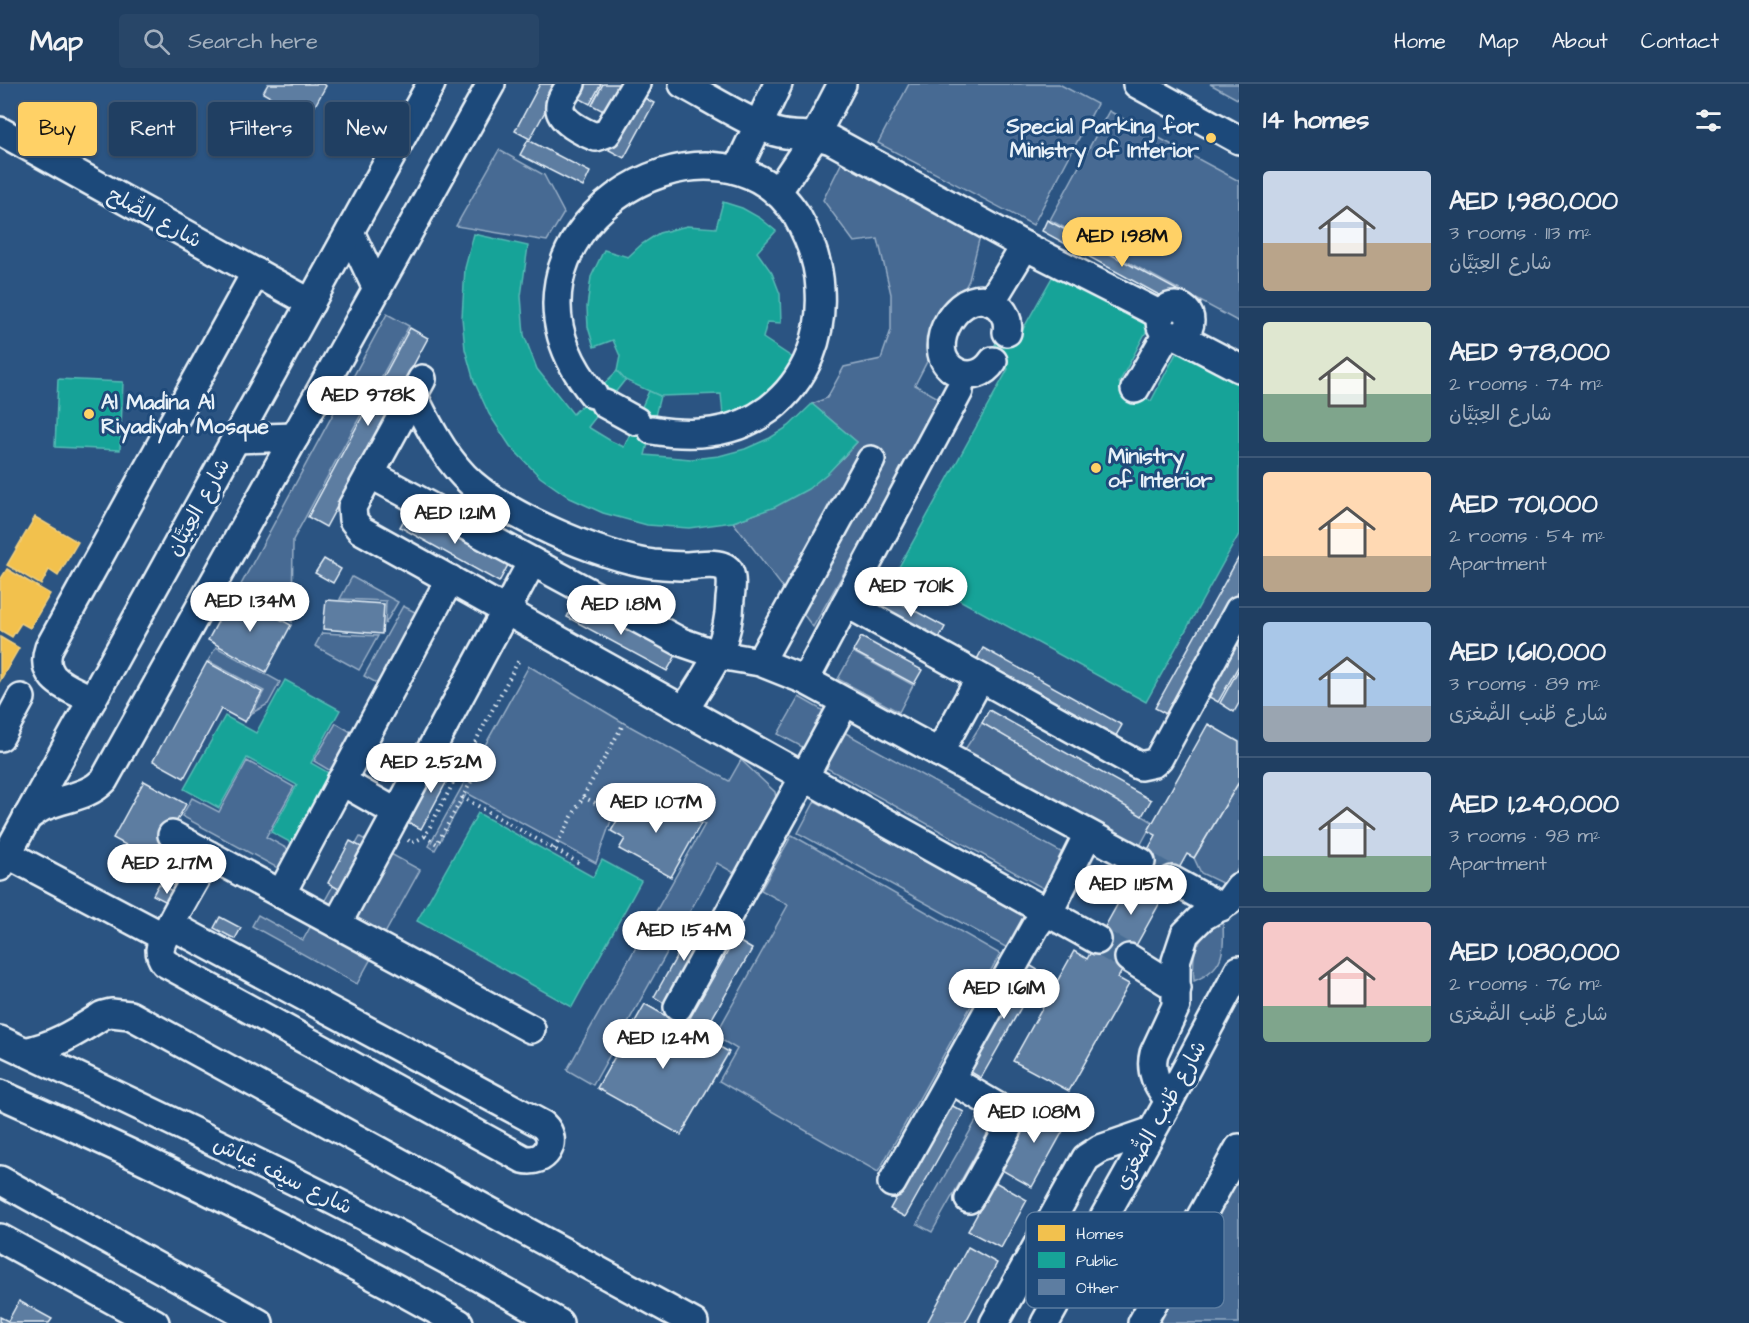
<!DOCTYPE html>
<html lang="en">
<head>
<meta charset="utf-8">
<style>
  body { margin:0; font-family:"Architects Daughter","Playpen Sans Arabic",sans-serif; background:#284668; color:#f1f3f6; height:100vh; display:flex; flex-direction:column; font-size:22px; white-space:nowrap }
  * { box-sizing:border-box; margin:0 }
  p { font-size:20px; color:#a2afbe }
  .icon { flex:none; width:33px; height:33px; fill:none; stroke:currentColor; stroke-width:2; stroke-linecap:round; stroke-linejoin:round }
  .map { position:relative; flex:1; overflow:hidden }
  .sheet { display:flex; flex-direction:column; background:#203f62; width:510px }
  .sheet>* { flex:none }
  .hud { position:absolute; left:18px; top:18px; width:570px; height:54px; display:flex; gap:12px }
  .price { position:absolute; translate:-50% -51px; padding:0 14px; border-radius:21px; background:#fff; color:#222; font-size:20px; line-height:39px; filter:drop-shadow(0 2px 3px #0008) }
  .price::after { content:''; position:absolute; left:50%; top:36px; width:18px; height:14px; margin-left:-9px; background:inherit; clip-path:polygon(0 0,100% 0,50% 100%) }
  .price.on { background:#ffd166; color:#111 }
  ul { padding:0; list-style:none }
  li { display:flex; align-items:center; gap:18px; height:150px; padding:0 24px }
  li+li { border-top:2px solid #3d5877 }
  li span { display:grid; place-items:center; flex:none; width:168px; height:120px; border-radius:6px; color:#555 }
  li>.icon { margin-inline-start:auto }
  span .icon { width:72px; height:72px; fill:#fffc; stroke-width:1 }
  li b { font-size:26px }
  h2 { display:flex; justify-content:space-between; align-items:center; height:72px; padding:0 24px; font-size:26px }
  .tag { padding:0 21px; border-radius:6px; background:#203f62; box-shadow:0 2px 4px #0004,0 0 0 2px #3d5877; font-size:21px; line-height:54px }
  .tag.on { background:#ffd166; color:#111 }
  header { display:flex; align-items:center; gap:36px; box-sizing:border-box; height:84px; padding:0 30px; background:#203f62; border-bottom:2px solid #3d5877 }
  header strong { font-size:28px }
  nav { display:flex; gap:33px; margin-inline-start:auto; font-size:21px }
  .search { width:420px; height:54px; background:#284668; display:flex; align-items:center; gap:15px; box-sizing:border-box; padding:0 21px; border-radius:6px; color:#a2afbe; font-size:22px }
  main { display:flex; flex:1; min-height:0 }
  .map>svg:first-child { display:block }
  .green { fill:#476b93; stroke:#98aec6; stroke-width:1.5 }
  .homes { fill:#f2c14e; stroke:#efcf81; stroke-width:1.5 }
  .public { fill:#17a398; stroke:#56bab5; stroke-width:1.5 }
  .building { fill:#5d7da1; stroke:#e8f1f8; stroke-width:1.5 }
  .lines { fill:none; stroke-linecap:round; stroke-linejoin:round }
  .minor-tunnel { stroke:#476c94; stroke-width:27; stroke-dasharray:27 14; stroke-linecap:butt }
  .minor-casing { stroke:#e8f1f8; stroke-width:32 }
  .path { stroke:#e8f1f8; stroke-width:4; stroke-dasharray:1.5 4.5; stroke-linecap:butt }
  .minor { stroke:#1f4a7a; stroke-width:27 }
  .poi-dot { fill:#ffd166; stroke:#1f4a7a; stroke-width:2 }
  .labels { text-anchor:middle; stroke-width:6; stroke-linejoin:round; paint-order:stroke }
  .poi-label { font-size:21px; font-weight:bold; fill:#e8f1f8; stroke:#1f4a7a; text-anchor:start }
  .street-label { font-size:21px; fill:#e8f1f8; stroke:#1f4a7a }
  .key { fill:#1f4a7a; stroke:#5b7ca0; stroke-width:1.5 }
  .key-label { font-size:16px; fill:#e8f1f8 }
</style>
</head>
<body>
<header>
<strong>Map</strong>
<div class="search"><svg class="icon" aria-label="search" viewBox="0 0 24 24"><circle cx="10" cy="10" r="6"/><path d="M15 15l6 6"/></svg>Search here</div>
<nav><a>Home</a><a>Map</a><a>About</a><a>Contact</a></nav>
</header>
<main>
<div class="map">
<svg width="1239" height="1239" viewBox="0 0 1239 1239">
  <rect width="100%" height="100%" fill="#2b5482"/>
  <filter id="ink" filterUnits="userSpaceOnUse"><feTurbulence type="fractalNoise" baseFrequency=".0167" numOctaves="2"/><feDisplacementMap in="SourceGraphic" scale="12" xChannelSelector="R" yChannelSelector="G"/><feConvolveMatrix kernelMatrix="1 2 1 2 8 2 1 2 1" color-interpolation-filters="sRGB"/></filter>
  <g filter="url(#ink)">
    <g class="green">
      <path d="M909 0H1059L1097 20 1033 141 878 59Z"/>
      <path d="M1210 0H1239V16Z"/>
      <path d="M1109 27 1239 97V238L1050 136Z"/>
      <path d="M499 66 544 91 564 129 547 157 456 142Z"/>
      <path d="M842 78 980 152 969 196 915 301 942 316 813 543 733 438C788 419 818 404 857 358L812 320 827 314 844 283 881 275 891 246V210L878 155 854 158 823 116Z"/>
      <path d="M387 230 409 242 293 456 292 538 237 508Z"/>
      <path d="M352 493 398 518 385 540 386 517 340 515Z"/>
      <path d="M403 522 423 532 384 603 364 592Z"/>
      <path d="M322 549 378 552 359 586 315 562Z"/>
      <path d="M216 563 280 598 268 620 252 629 264 607 208 577Z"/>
      <path d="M853 568 913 601 899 628 838 595Z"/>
      <path d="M529 582 624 639 729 697 741 676 775 708 779 730 743 794 717 779 593 1001 567 986 705 740 647 708 641 718 628 711 614 728 596 779 467 709 435 766 429 762Z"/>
      <path d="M799 613 829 630 808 666 778 650Z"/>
      <path d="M336 639 356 651 334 689 314 677Z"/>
      <path d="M982 639 1153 738 1136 769 962 670Z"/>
      <path d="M842 647 1070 773 1050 808 823 682Z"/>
      <path d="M247 677 294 703 266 753 295 769 285 788 182 732 192 714 219 728Z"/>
      <path d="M1239 698V782L1228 802 1201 789 1194 774Z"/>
      <path d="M815 717 1029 834 1011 866 798 749Z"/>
      <path d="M792 751 1000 870 878 1088 719 997 737 965 715 952 788 821 761 806Z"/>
      <path d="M360 753 420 786 357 900 252 842 258 831 303 856Z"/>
      <path d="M1223 837C1224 868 1225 884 1194 897 1191 866 1196 854 1223 837Z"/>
      <path d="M977 1035 991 1043 932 1148 917 1140Z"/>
      <path d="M1239 1094V1239H1160Z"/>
    </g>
    <g class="homes">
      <path d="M35 433 78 458 58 492 49 486 41 501 7 481Z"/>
      <path d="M7 485 50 510 30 544 21 539 12 553 0 546V496Z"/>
      <path d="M0 553 19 564 0 597Z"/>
    </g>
    <g class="public">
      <path d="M723 118 742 124 760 134 776 147 757 168 772 189 780 210 781 239 767 238 763 254 796 276 776 302 752 320 723 331 721 310 660 312 625 296 617 287 620 272 613 256 594 263 588 243 587 223 591 193 604 166 628 173 642 160 659 149 687 142 716 144Z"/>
      <path d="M474 150 528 162 521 212 524 251 537 285 573 330 617 287 625 296 588 343 611 357 624 363 649 307 660 312 645 371 691 375 719 372 745 365 770 354 789 342 812 320 857 358 829 388 808 405 775 423 733 438 689 444 647 441 603 429 570 414 540 393 510 362 489 330 474 297 465 265 462 234 465 184Z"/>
      <path d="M1054 190 1149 242 1119 299 1151 317 1181 260 1239 291V450L1146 618 899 483 1008 285 988 274 1003 246 1018 254Z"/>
      <path d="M58 295 123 298 120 366 55 363Z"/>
      <path d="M285 596 340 626 311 679 336 693 297 762 271 748 297 701 247 674 219 724 184 705 225 632 256 649Z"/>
      <path d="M478 729 593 793 602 776 641 797 572 923 417 837Z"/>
    </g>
    <g class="building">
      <path d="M268 0H324L326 2 308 34 263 9Z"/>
      <path d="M540 0H560L530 55 515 47Z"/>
      <path d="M582 0H601L590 20 575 12Z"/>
      <path d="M603 0H622L607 29 592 21Z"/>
      <path d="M639 11 654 19 624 74 609 66Z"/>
      <path d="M528 56 590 88 583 103 520 71Z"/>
      <path d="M1047 136 1201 219 1194 230 1042 147Z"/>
      <path d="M410 244 428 254 326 443 308 433Z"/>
      <path d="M410 425 509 479 499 498 400 443Z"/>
      <path d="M1239 473V507L1170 632 1155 624Z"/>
      <path d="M324 475 341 485 333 499 315 489Z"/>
      <path d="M233 510 291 541 266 588 208 556Z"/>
      <path d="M884 510 945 543 937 558 876 524Z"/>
      <path d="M326 516 384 520 382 550 323 545Z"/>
      <path d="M575 517 676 571 667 587 567 533Z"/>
      <path d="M1239 547V581L1218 618 1204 610Z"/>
      <path d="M861 553 922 586 914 600 853 567Z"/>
      <path d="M983 564 1122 641 1114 655 975 579Z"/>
      <path d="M207 578 262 608 245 638 221 625 184 694 153 677Z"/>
      <path d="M1239 585V619L1234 628 1220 619Z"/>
      <path d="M989 626 1151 716 1142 732 982 639Z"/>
      <path d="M1208 640 1239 658V698L1194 774 1187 770 1118 894 1129 900 1069 1007 1013 977 1074 867 1087 875 1156 751 1148 747Z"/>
      <path d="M441 674 455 682 421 745 406 737Z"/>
      <path d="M144 697 186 720 155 777 113 754Z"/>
      <path d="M649 711 701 739 671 793 619 765 625 755 611 747 629 716 643 723Z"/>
      <path d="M350 757 365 765 342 807 328 799Z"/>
      <path d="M159 800 180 811 175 822 153 811Z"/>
      <path d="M220 833 241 844 235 855 214 844Z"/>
      <path d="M698 834 715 844 670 923 654 913Z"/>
      <path d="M735 855 752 865 707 943 690 934Z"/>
      <path d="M1026 879 1041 888 981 994 966 985Z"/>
      <path d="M645 920 729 968 681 1051 597 1004Z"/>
      <path d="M1037 1018 1069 1036 1032 1103 1000 1085Z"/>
      <path d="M949 1020 964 1028 905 1133 890 1125Z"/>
      <path d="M995 1098 1027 1116 1001 1164 968 1147Z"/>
      <path d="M968 1163 997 1179 965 1239H927Z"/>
      <path d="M19 1217 52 1235 49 1239H0V1233L8 1237Z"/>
    </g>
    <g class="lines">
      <g class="minor-tunnel">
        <path d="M1141 778 1172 796"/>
        <path d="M1097 856 1129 874"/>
      </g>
      <g class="minor-casing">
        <g id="minor">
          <path d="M571 0C567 7 560 15 560 22 558 37 585 49 596 53L607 49 636 0"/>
          <path d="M683 0C711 15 747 38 775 48 794 54 813 49 831 56L1025 162 1161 231"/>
          <path d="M1137 0 1239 56"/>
          <path d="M0 47 311 219"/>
          <path d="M738 84 778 0"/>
          <path d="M778 107 815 52 842 0"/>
          <path d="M350 148 377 205"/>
          <path d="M991 218 1025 162"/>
          <circle cx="1175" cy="237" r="15"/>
          <path d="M1178 252 1239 284"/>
          <path d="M993 277C985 289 971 295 957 288 916 268 964 191 999 223 1006 230 1009 238 1007 248"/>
          <path d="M422 295 352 423 353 436 361 446 1097 856"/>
          <path d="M1135 305 1167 250"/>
          <path d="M593 310C465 154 713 0 797 132 810 155 819 179 820 205 823 251 807 296 769 325 734 351 693 353 652 346"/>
          <path d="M413 311C427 339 442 369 464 392 499 429 603 474 653 480 664 481 675 482 685 482 696 482 711 478 722 482 725 483 727 484 729 487 733 496 731 506 730 515 729 563 709 587 684 626"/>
          <path d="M605 320 636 337"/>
          <path d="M236 355 295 353"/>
          <path d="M370 390 681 558 719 571 760 578 805 596 1141 778"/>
          <path d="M846 519 1140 682 1154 679 1159 674 1239 526"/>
          <path d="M760 578 871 376"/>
          <path d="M805 596 959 307"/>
          <path d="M92 616C69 603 38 596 49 564L256 188"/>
          <path d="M0 653 21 614"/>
          <path d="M939 669 980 594"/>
          <path d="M341 697 397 729"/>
          <path d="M27 733C34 729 40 723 48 721 68 713 89 712 104 696L491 0"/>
          <path d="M172 751 531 945"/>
          <path d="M7 770 164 853"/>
          <path d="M0 783 431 0"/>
          <path d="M1172 796 1221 823"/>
          <path d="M281 810 450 495"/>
          <path d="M337 840 532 478"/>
          <path d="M171 841 543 1041C560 1057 545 1081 523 1075L165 879C162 875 160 871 160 866 161 851 200 788 209 771"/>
          <path d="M1129 874 1177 904"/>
          <path d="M678 923 845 618"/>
          <path d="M0 956C189 1045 378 1133 559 1239"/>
          <path d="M24 968C55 962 76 948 103 931L111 929 130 931 694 1239"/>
          <path d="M950 995 1003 1026 1009 1035 1008 1045 969 1115"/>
          <path d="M0 1010C157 1079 310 1155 459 1239"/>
          <path d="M1169 1017C1158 1001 1149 989 1154 969L1176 922V877L1185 850 1202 833 1228 818 1239 803"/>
          <path d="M0 1096 259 1239"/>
          <path d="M892 1099 1035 843 1055 816 1088 750"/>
          <path d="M0 1154 155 1239"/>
          <path d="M994 1239 1086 1074 1100 1065 1152 1047"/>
          <path d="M1045 1239 1169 1017 1239 886"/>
          <path d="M1142 1239 1239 1064"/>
        </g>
      </g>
      <g class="path">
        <path d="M462 713 579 779"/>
        <path d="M583 713 614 728"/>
        <path d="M425 752 437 760 490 663"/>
        <path d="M408 756 412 759 425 752 520 574"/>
        <path d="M554 765 624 639"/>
      </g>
      <use href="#minor" class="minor"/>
    </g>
  </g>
  <g class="poi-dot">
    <circle cx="1211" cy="54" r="6"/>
    <circle cx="89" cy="330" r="6"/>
    <circle cx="1096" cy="384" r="6"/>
  </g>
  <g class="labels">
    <g class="poi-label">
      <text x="1199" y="49" text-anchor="end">Special Parking for<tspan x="1199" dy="24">Ministry of Interior</tspan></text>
      <text x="101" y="325">Al Madina Al<tspan x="101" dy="24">Riyadiyah Mosque</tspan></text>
      <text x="1108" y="379">Ministry<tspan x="1108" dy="24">of Interior</tspan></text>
    </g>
    <g class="street-label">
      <text transform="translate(155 133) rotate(29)" y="7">شارع الصُّلح</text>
      <text transform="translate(198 423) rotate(-61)" y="7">شارع العِبَيَّان</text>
      <text transform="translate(1160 1031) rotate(-61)" y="7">شارع طُنب الصُّغرَى</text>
      <text transform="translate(283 1091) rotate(26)" y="7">شارع سيف غباش</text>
    </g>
  </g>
  <rect x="1026" y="1128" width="198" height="96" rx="9" class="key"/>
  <rect x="1038" y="1141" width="27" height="16" fill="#f2c14e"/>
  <rect x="1038" y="1168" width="27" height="16" fill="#17a398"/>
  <rect x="1038" y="1195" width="27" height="16" fill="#5d7da1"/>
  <g class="key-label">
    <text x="1076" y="1155">Homes</text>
    <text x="1076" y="1182">Public</text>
    <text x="1076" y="1209">Other</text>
  </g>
</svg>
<b class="price on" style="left:1122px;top:184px">AED 1.98M</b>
<b class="price" style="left:368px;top:343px">AED 978K</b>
<b class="price" style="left:455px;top:461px">AED 1.21M</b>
<b class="price" style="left:911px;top:534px">AED 701K</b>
<b class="price" style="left:250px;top:549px">AED 1.34M</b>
<b class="price" style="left:621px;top:552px">AED 1.8M</b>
<b class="price" style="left:431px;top:710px">AED 2.52M</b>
<b class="price" style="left:656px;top:750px">AED 1.07M</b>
<b class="price" style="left:167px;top:811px">AED 2.17M</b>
<b class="price" style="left:1131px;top:832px">AED 1.15M</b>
<b class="price" style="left:684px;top:878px">AED 1.54M</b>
<b class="price" style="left:1004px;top:936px">AED 1.61M</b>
<b class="price" style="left:663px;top:986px">AED 1.24M</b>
<b class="price" style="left:1034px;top:1060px">AED 1.08M</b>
<div class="hud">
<a class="tag on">Buy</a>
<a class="tag">Rent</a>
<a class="tag">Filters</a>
<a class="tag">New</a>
</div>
</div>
<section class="sheet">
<h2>14 homes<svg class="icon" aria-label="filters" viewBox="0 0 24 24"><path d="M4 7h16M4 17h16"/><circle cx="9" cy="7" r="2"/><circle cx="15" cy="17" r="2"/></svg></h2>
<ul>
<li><span style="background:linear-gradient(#c9d6e8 60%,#b9a48a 0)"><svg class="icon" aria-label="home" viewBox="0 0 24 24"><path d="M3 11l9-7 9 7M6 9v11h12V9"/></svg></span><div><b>AED 1,980,000</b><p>3 rooms · 113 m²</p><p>شارع العِبَيَّان</p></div></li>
<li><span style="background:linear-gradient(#dfe7d0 60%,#7fa58c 0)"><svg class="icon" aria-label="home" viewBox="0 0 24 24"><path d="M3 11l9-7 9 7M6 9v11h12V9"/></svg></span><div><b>AED 978,000</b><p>2 rooms · 74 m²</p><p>شارع العِبَيَّان</p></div></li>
<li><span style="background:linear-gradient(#ffd9b3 70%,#b9a48a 0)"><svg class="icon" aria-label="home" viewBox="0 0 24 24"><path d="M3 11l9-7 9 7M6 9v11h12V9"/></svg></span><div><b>AED 701,000</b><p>2 rooms · 54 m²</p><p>Apartment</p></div></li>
<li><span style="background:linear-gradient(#a9c7e8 70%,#9aa5b1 0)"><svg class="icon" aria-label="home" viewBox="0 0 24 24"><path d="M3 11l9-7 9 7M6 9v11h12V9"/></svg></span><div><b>AED 1,610,000</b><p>3 rooms · 89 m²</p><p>شارع طُنب الصُّغرَى</p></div></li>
<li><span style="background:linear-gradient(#c9d6e8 70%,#7fa58c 0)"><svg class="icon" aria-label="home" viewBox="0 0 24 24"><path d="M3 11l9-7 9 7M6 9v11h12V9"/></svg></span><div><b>AED 1,240,000</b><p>3 rooms · 98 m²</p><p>Apartment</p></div></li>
<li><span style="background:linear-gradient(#f6c9c9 70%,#7fa58c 0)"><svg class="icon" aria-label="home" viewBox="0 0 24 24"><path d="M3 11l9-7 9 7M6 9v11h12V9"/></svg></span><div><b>AED 1,080,000</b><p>2 rooms · 76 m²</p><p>شارع طُنب الصُّغرَى</p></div></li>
</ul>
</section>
</main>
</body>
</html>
